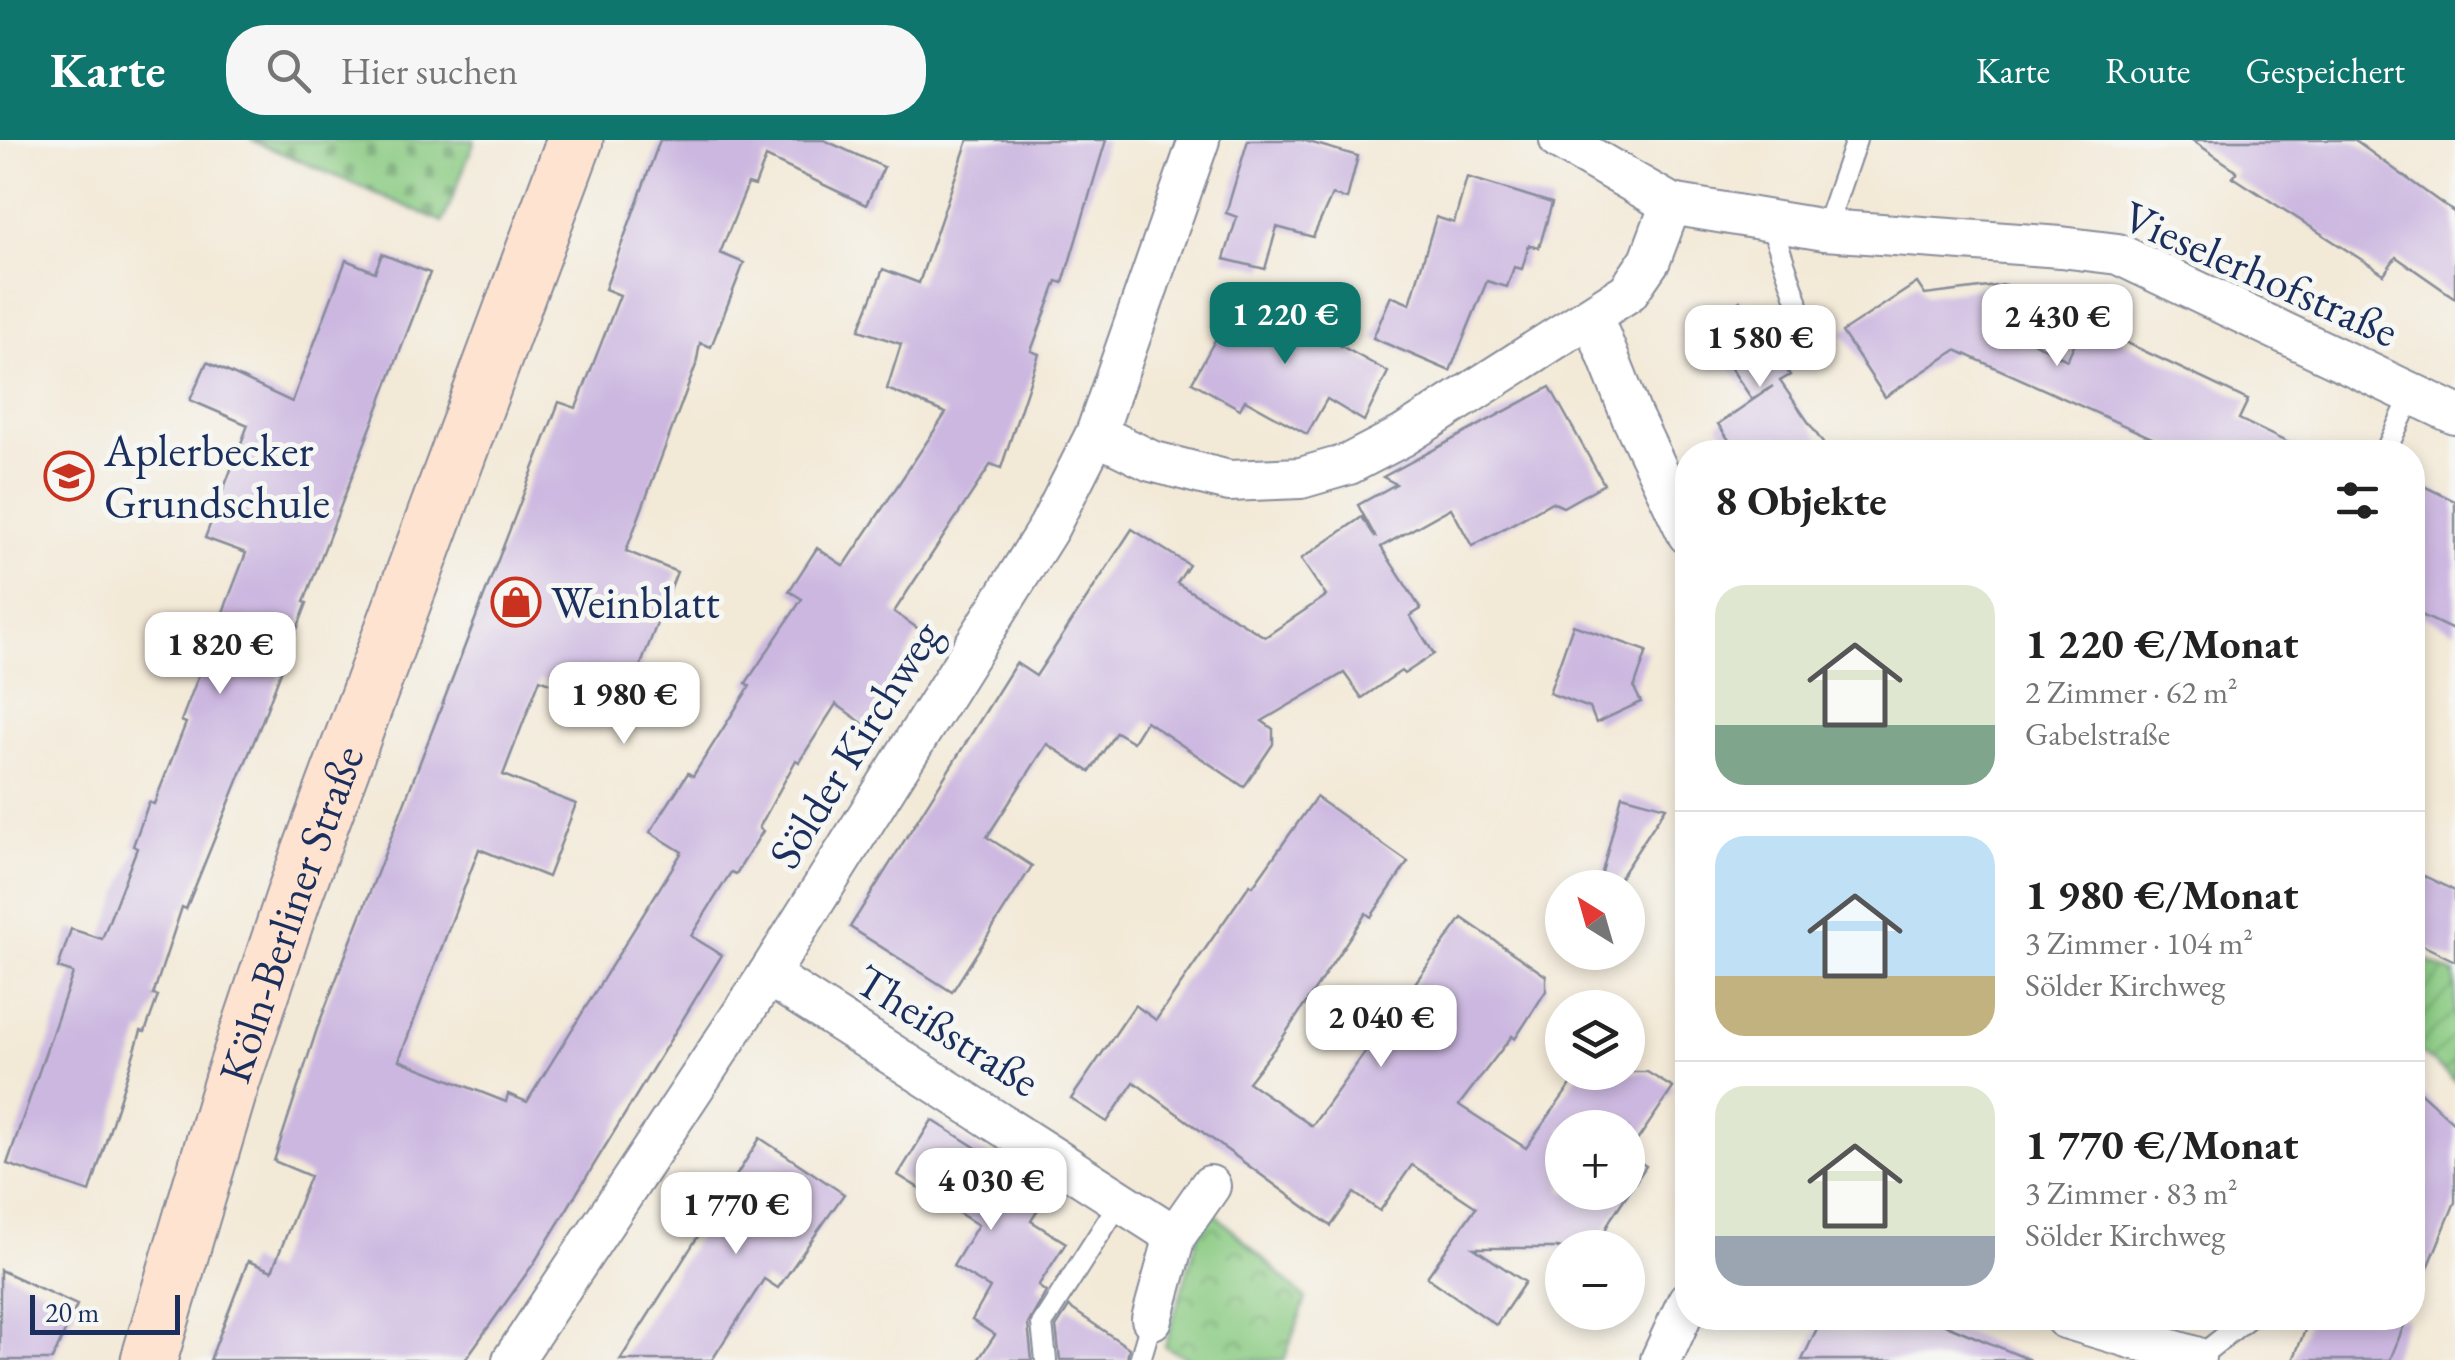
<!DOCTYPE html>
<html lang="de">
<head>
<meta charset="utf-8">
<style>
  body { margin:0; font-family:"EB Garamond",serif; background:#f6f6f6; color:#222; height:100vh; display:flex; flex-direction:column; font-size:38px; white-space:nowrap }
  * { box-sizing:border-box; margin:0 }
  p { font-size:32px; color:#767676 }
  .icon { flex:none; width:55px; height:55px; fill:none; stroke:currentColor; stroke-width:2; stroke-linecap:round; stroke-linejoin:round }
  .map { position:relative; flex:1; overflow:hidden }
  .sheet { position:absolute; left:1675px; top:300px; width:750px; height:890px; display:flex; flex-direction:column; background:#fff; border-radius:40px; box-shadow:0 5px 15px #0003 }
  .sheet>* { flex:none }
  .needle { width:65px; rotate:323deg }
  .buttons { position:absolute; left:1545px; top:730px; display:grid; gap:20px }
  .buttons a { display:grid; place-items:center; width:100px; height:100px; border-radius:50%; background:#fff; box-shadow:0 5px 15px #0003; font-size:50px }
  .scale { position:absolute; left:30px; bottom:25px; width:150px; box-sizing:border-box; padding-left:10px; border:5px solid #1b2f5e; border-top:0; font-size:28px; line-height:35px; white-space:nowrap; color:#1b2f5e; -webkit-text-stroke:8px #f6f6f2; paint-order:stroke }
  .price { position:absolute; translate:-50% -85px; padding:0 22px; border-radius:20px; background:#fff; color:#222; font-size:32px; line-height:65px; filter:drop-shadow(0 2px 5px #0008) }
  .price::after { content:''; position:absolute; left:50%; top:60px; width:30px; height:22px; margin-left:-15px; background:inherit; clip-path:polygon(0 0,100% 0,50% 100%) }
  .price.selected { background:#0f766e; color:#fff }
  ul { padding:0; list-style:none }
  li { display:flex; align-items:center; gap:30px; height:250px; padding:0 40px }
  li+li { border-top:2px solid #e0e0e0 }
  li span { display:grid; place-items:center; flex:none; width:280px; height:200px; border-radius:30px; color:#555 }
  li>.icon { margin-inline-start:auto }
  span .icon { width:120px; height:120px; fill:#fffc; stroke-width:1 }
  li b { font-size:42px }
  h2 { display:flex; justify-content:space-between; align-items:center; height:120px; padding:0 40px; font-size:42px }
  header { display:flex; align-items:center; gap:60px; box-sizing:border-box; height:140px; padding:0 50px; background:#0f766e; color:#fff }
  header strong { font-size:48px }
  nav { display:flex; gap:55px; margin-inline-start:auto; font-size:35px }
  .search { width:700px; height:90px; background:#f6f6f6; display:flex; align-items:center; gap:25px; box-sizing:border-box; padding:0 35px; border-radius:40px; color:#767676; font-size:38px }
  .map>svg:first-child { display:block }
  .cemetery { fill:url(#cemetery-stones); stroke:#527c70; stroke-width:2.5 }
  .park { fill:url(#park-crowns); stroke:#527c70; stroke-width:2.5 }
  .garden { fill:url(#garden-furrows); stroke:#527c70; stroke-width:2.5 }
  .building { fill:#ccb7e0; fill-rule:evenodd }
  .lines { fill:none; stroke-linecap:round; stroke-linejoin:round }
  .service-casing { stroke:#878c9a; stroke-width:24 }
  .minor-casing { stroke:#878c9a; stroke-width:44 }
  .secondary-casing { stroke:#878c9a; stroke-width:59 }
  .service { stroke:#fff; stroke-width:20 }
  .minor { stroke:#fff; stroke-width:40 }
  .secondary { stroke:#fee3d1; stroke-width:55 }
  .labels { text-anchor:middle; stroke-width:10; stroke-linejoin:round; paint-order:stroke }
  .street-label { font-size:45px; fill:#1b2f5e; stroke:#f6f6f2 }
  .poi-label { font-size:45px; fill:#1b2f5e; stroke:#f6f6f2; text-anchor:start }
</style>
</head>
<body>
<header>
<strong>Karte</strong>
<div class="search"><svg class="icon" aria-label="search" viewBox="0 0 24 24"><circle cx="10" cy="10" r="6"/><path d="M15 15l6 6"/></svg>Hier suchen</div>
<nav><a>Karte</a><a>Route</a><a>Gespeichert</a></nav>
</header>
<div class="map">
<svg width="2455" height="1220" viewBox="0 0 2455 1220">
  <defs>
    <pattern id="cemetery-stones" width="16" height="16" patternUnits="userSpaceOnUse" patternTransform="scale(2.5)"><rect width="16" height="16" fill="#8aca82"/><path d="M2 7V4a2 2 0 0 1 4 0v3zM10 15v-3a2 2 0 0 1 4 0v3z" fill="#70a46e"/></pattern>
    <pattern id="park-crowns" width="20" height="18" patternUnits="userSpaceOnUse" patternTransform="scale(2.5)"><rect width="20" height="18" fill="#8aca82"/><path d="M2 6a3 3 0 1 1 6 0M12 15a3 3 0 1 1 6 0" fill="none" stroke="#70a46e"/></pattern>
    <pattern id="garden-furrows" width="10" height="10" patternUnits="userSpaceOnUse" patternTransform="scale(2.5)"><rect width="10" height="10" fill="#8aca82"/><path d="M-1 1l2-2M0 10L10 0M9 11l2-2" fill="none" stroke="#70a46e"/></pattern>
  </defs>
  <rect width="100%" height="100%" fill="#f6f6f2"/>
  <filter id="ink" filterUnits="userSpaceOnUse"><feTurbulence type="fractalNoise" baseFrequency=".01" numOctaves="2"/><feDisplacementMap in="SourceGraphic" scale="20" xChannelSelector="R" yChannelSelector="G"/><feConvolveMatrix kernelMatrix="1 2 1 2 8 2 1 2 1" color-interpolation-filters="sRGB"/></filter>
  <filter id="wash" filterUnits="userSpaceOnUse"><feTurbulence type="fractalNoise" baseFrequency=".0048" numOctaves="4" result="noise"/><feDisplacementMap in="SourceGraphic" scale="40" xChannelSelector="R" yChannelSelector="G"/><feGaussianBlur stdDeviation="2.25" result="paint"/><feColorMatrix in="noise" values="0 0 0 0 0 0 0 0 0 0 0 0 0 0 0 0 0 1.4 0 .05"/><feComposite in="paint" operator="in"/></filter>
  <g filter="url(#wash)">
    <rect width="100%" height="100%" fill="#f3e9d7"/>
    <path class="cemetery" d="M251 0H475L443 82Z"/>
    <path class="park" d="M1212 1071 1306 1159 1284 1220H1191L1165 1206 1199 1093Z"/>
    <path class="garden" d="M2412 814 2455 834V941L2413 906Z"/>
    <g id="blocks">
      <g class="building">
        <path d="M660 0H824L884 27 866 65 766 17 755 46 748 44 720 113 744 123 711 207 700 203 696 225 626 411 677 432 623 571 540 539 503 635 576 664 548 737 479 709 399 920 506 962 508 954 527 962 682 712 650 692 688 633 693 636 750 546 746 543 802 459 789 451 817 408 844 426 946 273 887 249 901 204 859 190 883 129 919 143 968 0H1106L1063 143 1057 141 1031 211 1039 214 1001 328 991 324 894 472 920 490 868 587 836 564 799 622 796 620 759 688 763 691 736 734 731 732 691 796 722 815 534 1123 465 1220H210L248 1121 272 1131 310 1036 274 1021 317 889 559 262 576 268 620 155 605 149Z"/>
        <path d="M1248 0H1302L1358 16 1347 59 1332 55 1313 97 1277 87 1265 129 1224 119 1237 77 1226 73Z"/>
        <path d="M2192 0H2354L2455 73V158L2396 117 2384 134 2233 37 2237 31Z"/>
        <path d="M1467 37 1552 63 1539 108 1529 105 1522 129 1514 127 1507 147 1487 141 1450 231 1373 198 1391 156 1410 164 1436 77 1454 83Z"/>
        <path d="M382 114 430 133 304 462 307 463 261 584 186 769 182 767 153 855 158 856 145 892 141 891 90 1052 7 1024 73 833 58 828 71 789 102 799 137 708 133 706 149 662 154 664 186 583 181 581 246 413 205 398 248 285 190 260 207 222 292 262 346 120 375 132Z"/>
        <path d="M1917 143 1925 155 2005 145 2008 189 2067 220 2085 183 2248 260 2239 279 2307 312H2183L1956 210 1885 257 1842 192Z"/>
        <path d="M1242 151 1388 232 1364 281 1327 259 1307 294 1245 260 1240 269 1192 242Z"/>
        <path d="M1740 161 1790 235 1780 241 1829 312H1737L1718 284 1773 246 1752 259 1702 186Z"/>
        <path d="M1550 247 1604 344 1563 367 1552 362 1472 406 1451 368 1381 407 1421 469 1410 476 1434 514 1404 534 1401 531 1362 558 1344 533 1262 581 1273 589V604L1244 647 1146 581 1133 602 1116 592 1090 632 1047 604 987 697 1032 726 952 852 850 787 1016 523 1036 536 1132 389 1189 425 1177 443 1265 497 1326 456 1301 419 1362 377 1376 398 1358 365 1396 344 1383 337Z"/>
        <path d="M2413 341 2455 361V491L2413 471Z"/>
        <path d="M1573 485 1647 511 1634 548 1641 562 1596 583 1590 568 1549 553Z"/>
        <path d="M1622 655 1666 667 1613 748H1598Z"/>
        <path d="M1316 657 1408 722 1371 777 1366 773 1281 900 1248 942 1312 986 1462 778 1546 836V851L1515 899 1512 896 1459 965 1526 1008 1580 932H1647L1673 948 1628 1014 1646 1026 1610 1080 1597 1108H1474L1525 1142 1496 1185 1427 1137 1476 1067 1412 1025 1380 1071 1354 1053 1331 1086 1134 942 1107 982 1071 959 1135 865 1156 880 1250 744 1253 746ZM1562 988H1628V1052H1562Z"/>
        <path d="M2412 730 2455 751V821L2412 800Z"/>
        <path d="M2412 945 2455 984V1062L2414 1162Z"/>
        <path d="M932 980 1048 1053 1031 1081 1066 1103 1038 1146 1046 1152 1028 1184 1032 1220H978L995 1195 972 1180 990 1148 953 1126 978 1085 898 1035Z"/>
        <path d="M760 998 844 1054 778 1148 764 1139 712 1220H620Z"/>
        <path d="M0 1130 77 1165 52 1220H0Z"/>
        <path d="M1069 1167 1129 1208 1127 1220H1060L1056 1187Z"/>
        <path d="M1822 1178H1930L2030 1220H1802Z"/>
        <path d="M2310 1178H2407L2390 1220H2293Z"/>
      </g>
    </g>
  </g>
  <g filter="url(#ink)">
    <use href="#blocks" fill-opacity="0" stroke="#878c9a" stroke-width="2.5"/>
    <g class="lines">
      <g class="service-casing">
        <g id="service">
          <path d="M1770 82 1797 160 1803 195"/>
          <path d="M1825 90 1856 0"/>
          <path d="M2385 312 2412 255"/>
          <path d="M1046 1220 1042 1184 1121 1060"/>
          <path d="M1140 1220 1152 1179"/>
          <path d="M2195 1220 2248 1178"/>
        </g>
      </g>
      <g class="minor-casing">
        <g id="minor">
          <path d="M1560 0 1671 64 1825 90 2061 107 2118 114 2455 274"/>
          <path d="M1592 176 1632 277 1688 394"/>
          <path d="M1096 294 1151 321 1229 341 1301 338 1349 324 1403 296 1628 152 1650 120 1671 64"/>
          <path d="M768 835 1175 1096 1152 1179"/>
          <path d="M1175 1096 1210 1046"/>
          <path d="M2065 1178 2195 1217"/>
          <path d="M513 1220 768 835 1049 387 1096 294 1199 0"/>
          <path d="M1661 1220 1688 1161"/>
        </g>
      </g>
      <g class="secondary-casing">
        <g id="secondary">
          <path id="s1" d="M149 1220 232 941 296 750 575 0"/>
        </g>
      </g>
      <use href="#service" class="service"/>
      <use href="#minor" class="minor"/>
      <use href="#secondary" class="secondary"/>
    </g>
  </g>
  <defs>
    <g id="school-ring" transform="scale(2.5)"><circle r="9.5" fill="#f6f6f2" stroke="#c8321e" stroke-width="1.5"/><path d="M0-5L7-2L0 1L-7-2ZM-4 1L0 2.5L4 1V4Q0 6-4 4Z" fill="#c8321e"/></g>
    <g id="shop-ring" transform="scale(2.5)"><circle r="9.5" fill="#f6f6f2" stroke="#c8321e" stroke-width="1.5"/><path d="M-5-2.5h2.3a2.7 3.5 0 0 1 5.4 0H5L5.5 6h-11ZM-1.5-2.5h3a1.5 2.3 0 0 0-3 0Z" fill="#c8321e"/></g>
  </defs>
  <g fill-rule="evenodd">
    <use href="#school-ring" x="69" y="336"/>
    <use href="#shop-ring" x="516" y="462"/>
  </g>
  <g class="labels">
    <g class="street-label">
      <text transform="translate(2261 133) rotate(24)" y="16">Vieselerhofstraße</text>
      <text transform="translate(854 604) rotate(-58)" y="16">Sölder Kirchweg</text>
      <text dy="16" stroke="none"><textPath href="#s1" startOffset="468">Köln-Berliner Straße</textPath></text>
      <text transform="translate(948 890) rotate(32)" y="16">Theißstraße</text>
    </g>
    <g class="poi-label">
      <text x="104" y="326">Aplerbecker<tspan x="104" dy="52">Grundschule</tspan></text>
      <text x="551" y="478">Weinblatt</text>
    </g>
  </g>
</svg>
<div class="buttons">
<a><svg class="needle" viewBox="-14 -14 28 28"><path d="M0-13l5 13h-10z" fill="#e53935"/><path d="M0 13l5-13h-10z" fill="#767676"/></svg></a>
<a><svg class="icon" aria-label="layers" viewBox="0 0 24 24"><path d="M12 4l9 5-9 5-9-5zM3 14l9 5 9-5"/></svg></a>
<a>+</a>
<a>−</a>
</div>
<div class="scale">20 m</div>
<b class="price selected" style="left:1285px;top:227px">1 220 €</b>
<b class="price" style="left:2057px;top:229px">2 430 €</b>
<b class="price" style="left:1760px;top:250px">1 580 €</b>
<b class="price" style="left:220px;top:557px">1 820 €</b>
<b class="price" style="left:624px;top:607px">1 980 €</b>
<b class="price" style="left:1381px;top:930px">2 040 €</b>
<b class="price" style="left:991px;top:1093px">4 030 €</b>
<b class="price" style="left:736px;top:1117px">1 770 €</b>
<section class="sheet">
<h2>8 Objekte<svg class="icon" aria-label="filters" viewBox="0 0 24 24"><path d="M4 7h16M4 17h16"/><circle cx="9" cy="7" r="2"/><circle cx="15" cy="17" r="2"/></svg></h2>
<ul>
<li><span style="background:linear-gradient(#dfe7d0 70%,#7fa58c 0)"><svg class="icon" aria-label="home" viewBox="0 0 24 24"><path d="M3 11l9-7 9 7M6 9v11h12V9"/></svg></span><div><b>1 220 €/Monat</b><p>2 Zimmer · 62 m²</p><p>Gabelstraße</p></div></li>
<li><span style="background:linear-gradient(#bfe0f5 70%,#c2b280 0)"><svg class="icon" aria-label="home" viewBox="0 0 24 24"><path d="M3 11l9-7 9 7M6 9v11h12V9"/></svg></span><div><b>1 980 €/Monat</b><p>3 Zimmer · 104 m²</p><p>Sölder Kirchweg</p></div></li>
<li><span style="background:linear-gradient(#dfe7d0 75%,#9aa5b1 0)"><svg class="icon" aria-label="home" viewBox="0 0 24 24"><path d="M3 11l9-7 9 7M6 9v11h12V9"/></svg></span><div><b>1 770 €/Monat</b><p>3 Zimmer · 83 m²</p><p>Sölder Kirchweg</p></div></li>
</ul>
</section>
</div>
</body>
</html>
